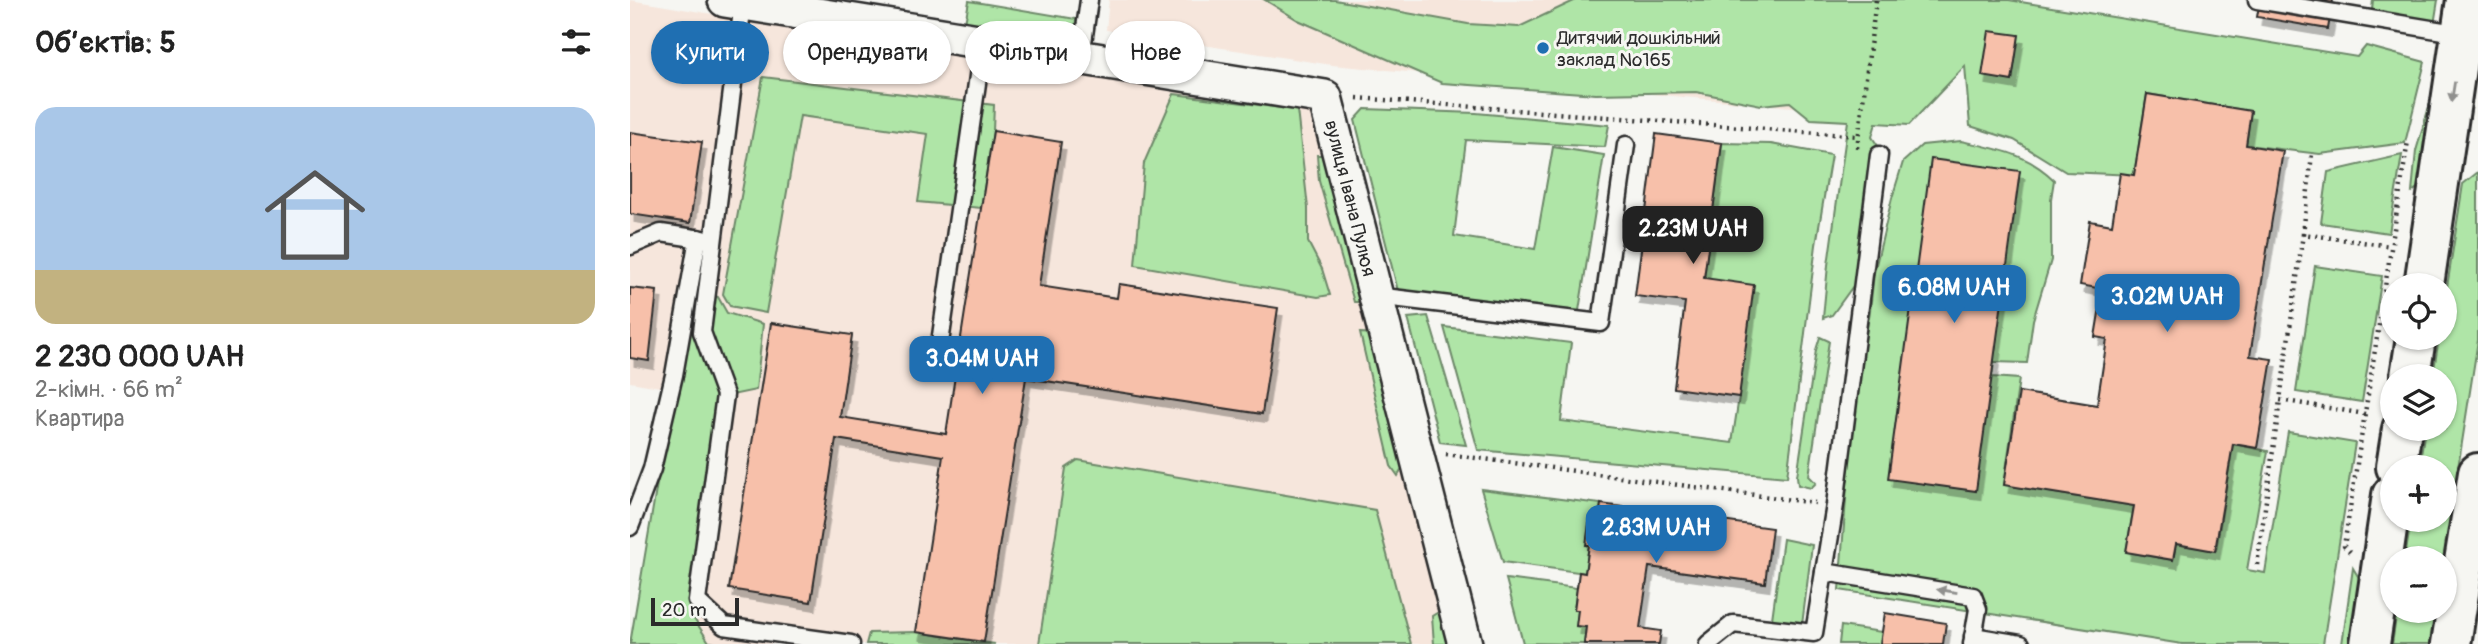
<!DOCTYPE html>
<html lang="uk">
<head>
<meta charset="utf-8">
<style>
  body { margin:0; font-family:Pangolin,sans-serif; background:#f6f6f6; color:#222; height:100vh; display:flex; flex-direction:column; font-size:26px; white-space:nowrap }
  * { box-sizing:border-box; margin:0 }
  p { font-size:23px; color:#767676 }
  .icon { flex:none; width:38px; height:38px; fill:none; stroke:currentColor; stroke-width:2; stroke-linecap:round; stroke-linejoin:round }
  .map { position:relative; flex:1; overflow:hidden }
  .drawer { display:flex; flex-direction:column; background:#fff; width:630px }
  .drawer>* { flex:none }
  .banner { position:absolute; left:21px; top:21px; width:665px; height:63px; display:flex; gap:14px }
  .controls { position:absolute; left:1750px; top:273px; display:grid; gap:14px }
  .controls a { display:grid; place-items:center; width:77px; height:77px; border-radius:50%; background:#fff; box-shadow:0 2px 5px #0004; font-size:35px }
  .scale { position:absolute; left:21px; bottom:18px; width:88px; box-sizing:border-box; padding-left:7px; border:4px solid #2b2b2b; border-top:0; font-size:19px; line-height:24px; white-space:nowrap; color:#2b2b2b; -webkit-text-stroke:5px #f6f6f2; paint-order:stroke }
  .price { position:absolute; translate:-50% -60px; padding:0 16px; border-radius:14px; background:#1f6fb2; color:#fff; font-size:23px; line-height:46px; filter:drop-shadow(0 2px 4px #0008) }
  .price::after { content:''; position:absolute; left:50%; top:42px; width:21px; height:16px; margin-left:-10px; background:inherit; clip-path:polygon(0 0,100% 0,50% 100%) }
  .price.current { background:#222; color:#fff }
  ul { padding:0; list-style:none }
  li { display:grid; align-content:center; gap:14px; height:371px; padding:0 35px }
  li span { display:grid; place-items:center; height:217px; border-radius:21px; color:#555 }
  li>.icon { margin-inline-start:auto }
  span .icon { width:126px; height:126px; fill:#fffc; stroke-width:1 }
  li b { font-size:30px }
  h2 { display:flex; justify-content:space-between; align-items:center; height:84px; padding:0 35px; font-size:30px }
  .tag { padding:0 24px; border-radius:32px; background:#fff; box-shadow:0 2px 5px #0004; font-size:24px; line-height:63px }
  .tag.current { background:#1f6fb2; color:#fff }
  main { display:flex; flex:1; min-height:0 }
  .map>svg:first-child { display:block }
  .built { fill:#f6e6dc }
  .green { fill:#afe5a7; stroke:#6d8869; stroke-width:2 }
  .building { fill:#f7c0aa; stroke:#2b2b2b; stroke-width:2; filter:url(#shadow) }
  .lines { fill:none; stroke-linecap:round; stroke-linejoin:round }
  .lane-casing { stroke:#2b2b2b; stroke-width:21 }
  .street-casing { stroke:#2b2b2b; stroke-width:38 }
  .secondary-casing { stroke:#2b2b2b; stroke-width:44 }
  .path { stroke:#2b2b2b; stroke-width:4.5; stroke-dasharray:2 5; stroke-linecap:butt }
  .lane { stroke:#f6f6f2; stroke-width:16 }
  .street { stroke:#f6f6f2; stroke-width:33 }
  .secondary { stroke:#f6f6f2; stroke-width:38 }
  .oneway { fill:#90908e }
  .poi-dot { fill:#1f6fb2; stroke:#f6f6f2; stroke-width:2.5 }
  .labels { text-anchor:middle; stroke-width:6; stroke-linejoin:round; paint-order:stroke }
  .poi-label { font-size:19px; fill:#2b2b2b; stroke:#f6f6f2; text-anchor:start }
  .street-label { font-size:19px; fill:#2b2b2b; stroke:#f6f6f2 }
</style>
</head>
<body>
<main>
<section class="drawer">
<h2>Об’єктів: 5<svg class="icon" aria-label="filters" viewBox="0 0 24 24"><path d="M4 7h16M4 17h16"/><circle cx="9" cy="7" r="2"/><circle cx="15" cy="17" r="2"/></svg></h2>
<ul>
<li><span style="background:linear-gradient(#a9c7e8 75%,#c2b280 0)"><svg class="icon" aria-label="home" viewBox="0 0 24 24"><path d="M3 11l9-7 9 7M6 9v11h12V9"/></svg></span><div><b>2 230 000 UAH</b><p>2-кімн. · 66 m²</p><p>Квартира</p></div></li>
</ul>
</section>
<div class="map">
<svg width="1848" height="644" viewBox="0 0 1848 644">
  <defs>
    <filter id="shadow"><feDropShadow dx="4.5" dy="8" stdDeviation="0" flood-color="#0004"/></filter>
  </defs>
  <rect width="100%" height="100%" fill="#f6f6f2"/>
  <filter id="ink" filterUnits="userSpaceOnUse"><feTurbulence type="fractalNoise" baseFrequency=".0143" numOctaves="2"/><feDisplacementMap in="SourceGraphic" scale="14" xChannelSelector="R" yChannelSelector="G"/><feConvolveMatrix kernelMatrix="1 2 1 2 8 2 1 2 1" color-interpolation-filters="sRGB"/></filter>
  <g filter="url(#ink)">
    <g class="built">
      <path d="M0 0 106 18 678 102 692 116 825 644H20L59 392 0 382Z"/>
      <path d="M479 0H1243L1228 113 702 65 476 30Z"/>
    </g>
    <g class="green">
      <path d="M635 0H705L838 24 889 27 946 0H1379L1727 57 1736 46 1795 62 1775 143 1690 154 1616 145 1621 111 1517 94 1504 175 1436 172 1384 140 1340 126 1335 66 1279 125 1246 123 1242 137 1248 146 1228 279 1202 315 1193 318 1198 265 1218 121 1181 119 1160 102 1131 105 1066 92 966 94 812 83 668 20Z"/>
      <path d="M1743 0H1808L1804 25 1741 19Z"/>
      <path d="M339 1 446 19 445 36 432 45 334 29Z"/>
      <path d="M1808 76 1807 173 1782 192 1786 151Z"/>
      <path d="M133 77 364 105 363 131 351 208 288 202 298 134 170 116 136 313 100 306 93 294Z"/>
      <path d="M544 94 667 110 678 208V242L692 269 700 295 688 297 505 265 514 163Z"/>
      <path d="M735 109 846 113 979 125 975 147 836 140 824 236 905 249 923 147 974 155 948 317 769 295 725 120Z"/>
      <path d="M1331 141C1367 149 1397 153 1424 180L1421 199V260L1403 320 1397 363 1364 362 1362 377 1389 379 1374 485 1504 506 1496 552 1543 560 1546 544 1586 550 1603 444 1638 451 1617 570 1635 573 1658 432 1725 443 1693 644H1552L1209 590 1223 408 1240 311 1244 273 1262 198 1273 162 1292 145Z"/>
      <path d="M1092 143 1141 144 1201 155 1186 245 1157 477 848 450 814 327 941 343 931 421 1102 443 1109 397 1074 278Z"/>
      <path d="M687 155H702L741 302H724L689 181Z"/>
      <path d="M1772 155 1759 233 1691 223 1698 172Z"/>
      <path d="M1848 172V340L1814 558H1775L1781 520H1815V467H1789L1795 429H1815V376H1803L1809 338H1815V300L1833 184Z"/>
      <path d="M1685 266 1752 276 1732 402 1666 392Z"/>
      <path d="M69 289 88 297 97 313 133 324 126 390 92 397 59 611 79 642 91 644H0L34 442Z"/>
      <path d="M798 316 836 445 810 442 778 318Z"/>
      <path d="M730 333 746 334 776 462 768 476 761 466Z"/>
      <path d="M1190 337 1199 341 1179 476 1186 483 1181 488 1168 485 1167 476 1186 350Z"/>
      <path d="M448 460 745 510 781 644H409L436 468Z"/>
      <path d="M851 489 971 504 968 525 959 524 957 545H959L955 573 873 562Z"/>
      <path d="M1153 539 1182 545 1172 625H1119V618L1142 619Z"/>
      <path d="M1723 568 1740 596 1733 644H1712Z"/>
      <path d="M876 579 947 588 944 610H948L947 626 956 627 954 644 893 643Z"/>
      <path d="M815 608 829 644H804L802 616Z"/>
      <path d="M1767 611H1806L1801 644H1762Z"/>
      <path d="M1211 626 1252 632 1250 644H1209Z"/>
      <path d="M286 632 365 644H236L239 633Z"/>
    </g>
    <g class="building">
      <path d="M1630 0H1703L1698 29 1627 17Z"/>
      <path d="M1359 31 1389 35 1382 81 1352 76Z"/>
      <path d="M1517 94 1621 111 1616 145 1653 151 1620 356 1642 359 1627 448 1603 444 1585 551 1546 544 1543 560 1496 552 1504 506 1374 485 1389 392 1467 405 1477 339 1465 337 1473 289 1450 285 1460 221 1482 225 1490 173 1504 175Z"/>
      <path d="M363 131 431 142 409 286 487 298 489 284 648 308 632 414 396 378 354 642 286 632 313 456 206 439 181 602 99 589 141 323 222 335 210 417 316 434Z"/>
      <path d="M0 132 72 142 60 223 0 214Z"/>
      <path d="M1026 134 1092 143 1074 278 1124 285 1109 397 1044 388 1055 302 1005 296Z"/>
      <path d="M1301 159 1390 171 1346 491 1258 479Z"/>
      <path d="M0 288 27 291 19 361 0 358Z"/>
      <path d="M971 504 1142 528 1135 583 1019 567 1010 628 1031 631 1029 644H954L956 627 946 626 948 610H944L949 572 955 573 959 545H956L959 524 968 525Z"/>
      <path d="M1255 613 1316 623 1313 644H1250Z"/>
    </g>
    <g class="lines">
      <g class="lane-casing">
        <g id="lane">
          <path d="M1627 0 1831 34"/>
          <path d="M113 3 72 332 95 395 67 601 94 626 221 644"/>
          <path d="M451 57 459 0"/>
          <path d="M0 246 31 233 78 240"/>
          <path d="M746 296 971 323 996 145"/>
          <path d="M309 350 353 41"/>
          <path d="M0 527 22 469 44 375 68 238"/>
          <path d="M1194 572 1343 596 1348 609 1342 644"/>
          <path d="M1343 636 1391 644"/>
          <path d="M1078 644 1103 624 1184 633 1205 505 1249 155"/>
        </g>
      </g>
      <g class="street-casing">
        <path id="street" d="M95 0 695 97 835 644"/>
      </g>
      <g class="secondary-casing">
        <g id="secondary">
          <path d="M1794 285 1836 0"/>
          <path d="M1780 376 1786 338"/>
          <path d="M1766 467 1772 429"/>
          <path d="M1740 644 1762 495"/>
          <path d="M1821 644 1848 473"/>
        </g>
      </g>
      <g class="path">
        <path d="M727 98 1228 136"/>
        <path d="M1227 148 1246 0"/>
        <path d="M1673 234 1682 154"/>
        <path d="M1735 414 1650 400 1673 234 1761 246"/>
        <path d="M816 454 1185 503"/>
        <path d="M1720 552 1714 546 1778 141"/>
        <path d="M1627 565 1650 400"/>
      </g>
      <use href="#lane" class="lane"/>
      <use href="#street" class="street"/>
      <use href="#secondary" class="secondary"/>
    </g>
    <defs><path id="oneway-solid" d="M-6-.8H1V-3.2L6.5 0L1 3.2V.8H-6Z" transform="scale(1.75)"/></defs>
    <g class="oneway">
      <use href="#oneway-solid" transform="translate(1823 92) rotate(99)"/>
      <use href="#oneway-solid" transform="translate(1317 591) rotate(-171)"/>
    </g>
  </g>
  <circle class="poi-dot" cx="913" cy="48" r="7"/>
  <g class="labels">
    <g class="poi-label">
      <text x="927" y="44">Дитячий дошкільний<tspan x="927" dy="22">заклад №165</tspan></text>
    </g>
    <g class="street-label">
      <text transform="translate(721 198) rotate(76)" y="7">вулиця Івана Пулюя</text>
    </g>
  </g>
</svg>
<div class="controls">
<a><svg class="icon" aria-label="locate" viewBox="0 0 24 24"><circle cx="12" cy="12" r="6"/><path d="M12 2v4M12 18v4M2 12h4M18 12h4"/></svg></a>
<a><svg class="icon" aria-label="layers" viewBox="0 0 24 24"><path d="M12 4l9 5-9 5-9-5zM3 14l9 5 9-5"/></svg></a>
<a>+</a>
<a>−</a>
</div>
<div class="scale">20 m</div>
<b class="price current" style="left:1063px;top:266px">2.23M UAH</b>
<b class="price" style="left:1324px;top:325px">6.08M UAH</b>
<b class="price" style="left:1537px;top:334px">3.02M UAH</b>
<b class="price" style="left:352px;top:396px">3.04M UAH</b>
<b class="price" style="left:1026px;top:565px">2.83M UAH</b>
<div class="banner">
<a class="tag current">Купити</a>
<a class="tag">Орендувати</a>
<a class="tag">Фільтри</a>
<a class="tag">Нове</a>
</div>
</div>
</main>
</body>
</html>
